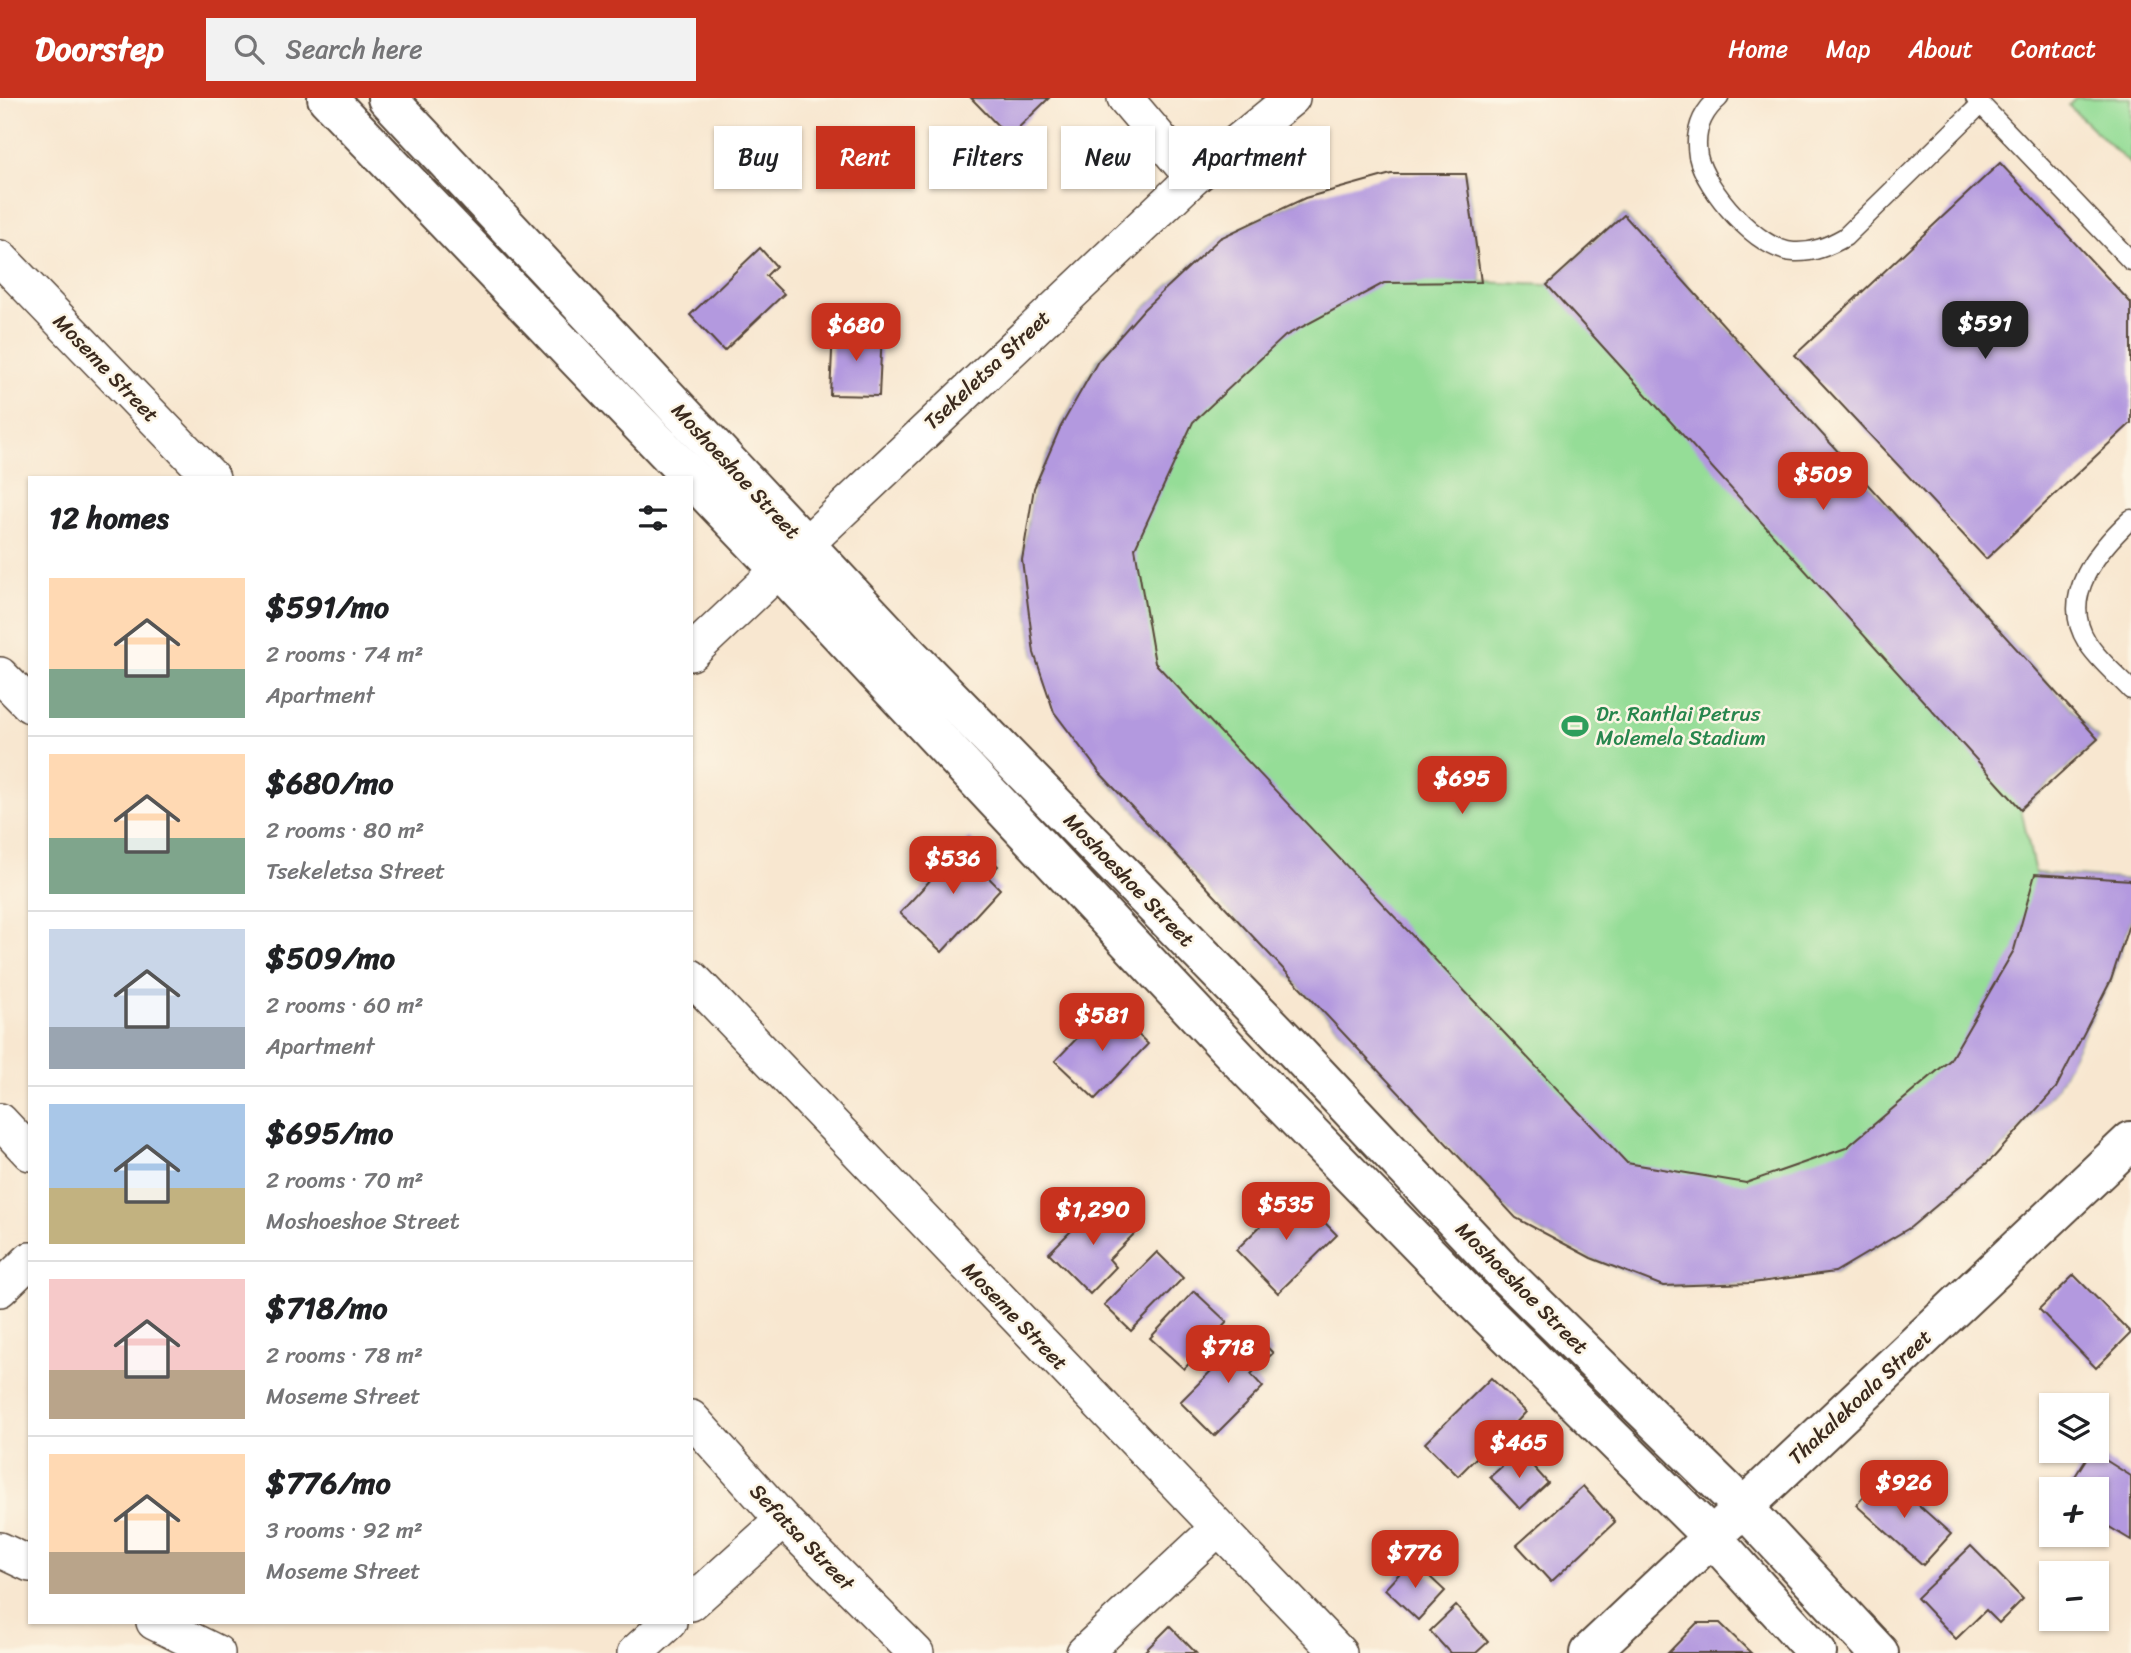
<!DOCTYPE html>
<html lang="en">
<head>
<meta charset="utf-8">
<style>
  body { margin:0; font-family:Sriracha,sans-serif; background:#f2f2f2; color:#202124; height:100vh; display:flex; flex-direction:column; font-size:26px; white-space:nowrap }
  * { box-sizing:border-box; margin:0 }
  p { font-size:23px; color:#757577 }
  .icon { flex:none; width:38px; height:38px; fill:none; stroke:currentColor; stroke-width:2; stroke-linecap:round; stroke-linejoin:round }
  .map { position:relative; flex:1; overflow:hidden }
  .panel { position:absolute; left:28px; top:378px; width:665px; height:1148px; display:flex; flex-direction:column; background:#fff; border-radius:0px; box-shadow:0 2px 5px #0004 }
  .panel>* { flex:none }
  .top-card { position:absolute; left:714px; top:28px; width:665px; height:63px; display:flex; gap:14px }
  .controls { position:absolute; left:2039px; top:1295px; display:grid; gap:14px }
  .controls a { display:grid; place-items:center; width:70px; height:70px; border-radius:0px; background:#fff; box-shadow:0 2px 5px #0004; font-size:35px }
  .price { position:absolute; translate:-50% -60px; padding:0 16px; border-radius:14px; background:#c8321e; color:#fff; font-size:23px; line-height:46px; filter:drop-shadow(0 2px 4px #0008) }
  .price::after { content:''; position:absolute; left:50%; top:42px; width:21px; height:16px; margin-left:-10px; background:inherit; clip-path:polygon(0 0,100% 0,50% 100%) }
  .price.current { background:#222; color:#fff }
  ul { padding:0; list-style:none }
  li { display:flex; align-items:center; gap:21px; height:175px; padding:0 21px }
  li+li { border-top:2px solid #e0e0e0 }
  li span { display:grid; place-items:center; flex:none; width:196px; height:140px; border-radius:0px; color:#555 }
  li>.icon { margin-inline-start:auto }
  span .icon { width:84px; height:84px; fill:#fffc; stroke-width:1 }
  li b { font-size:30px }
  h2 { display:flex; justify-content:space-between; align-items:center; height:84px; padding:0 21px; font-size:30px }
  .tag { padding:0 24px; border-radius:0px; background:#fff; box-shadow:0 2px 5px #0004; font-size:24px; line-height:63px }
  .tag.current { background:#c8321e; color:#fff }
  header { display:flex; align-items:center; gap:42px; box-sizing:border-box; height:98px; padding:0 35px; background:#c8321e; color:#fff }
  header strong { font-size:33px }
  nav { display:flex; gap:38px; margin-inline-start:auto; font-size:24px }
  .search { width:490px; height:63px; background:#f2f2f2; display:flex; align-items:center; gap:18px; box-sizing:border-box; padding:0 24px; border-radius:0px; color:#757577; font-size:26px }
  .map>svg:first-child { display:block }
  .green { fill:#95dd97; stroke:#68845a; stroke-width:2 }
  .building { fill:#b399df }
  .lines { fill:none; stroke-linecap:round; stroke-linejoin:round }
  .service-casing { stroke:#574639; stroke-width:21 }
  .minor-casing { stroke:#574639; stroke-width:38 }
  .tertiary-casing { stroke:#574639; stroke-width:42 }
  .service { stroke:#fff; stroke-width:18 }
  .minor { stroke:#fff; stroke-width:35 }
  .tertiary { stroke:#fff; stroke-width:38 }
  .labels { text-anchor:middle; stroke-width:5; stroke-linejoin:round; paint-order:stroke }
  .street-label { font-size:21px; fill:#3b2a1e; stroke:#fcf5e5 }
  .leisure-label { font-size:21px; fill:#27864d; stroke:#fcf5e5; text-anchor:start }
</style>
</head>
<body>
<header>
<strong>Doorstep</strong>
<div class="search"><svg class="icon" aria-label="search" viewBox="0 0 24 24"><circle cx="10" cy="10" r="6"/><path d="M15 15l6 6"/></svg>Search here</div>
<nav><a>Home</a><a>Map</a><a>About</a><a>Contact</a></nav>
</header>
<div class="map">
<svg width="2131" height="1555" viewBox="0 0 2131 1555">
  <rect width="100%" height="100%" fill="#fcf5e5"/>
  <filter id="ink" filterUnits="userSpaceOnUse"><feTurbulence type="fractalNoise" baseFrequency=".0143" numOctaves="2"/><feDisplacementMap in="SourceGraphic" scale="14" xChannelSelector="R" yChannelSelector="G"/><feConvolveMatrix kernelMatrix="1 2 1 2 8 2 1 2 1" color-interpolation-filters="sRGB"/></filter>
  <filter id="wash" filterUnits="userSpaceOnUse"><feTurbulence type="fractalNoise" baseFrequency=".00686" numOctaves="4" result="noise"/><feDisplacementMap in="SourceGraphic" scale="28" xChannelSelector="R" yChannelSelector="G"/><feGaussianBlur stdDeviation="1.57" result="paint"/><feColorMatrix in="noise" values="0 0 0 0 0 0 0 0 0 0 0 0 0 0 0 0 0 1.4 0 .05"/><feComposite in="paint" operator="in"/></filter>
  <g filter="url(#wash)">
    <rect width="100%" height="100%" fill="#f8e7d0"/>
    <g class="green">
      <path d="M2075 0H2131V67L2068 7Z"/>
      <path d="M1466 76 1481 184 1547 187 1624 117 2098 641 2021 711 2035 775 2131 782V820L2111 882 2056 990 1994 1059 1911 1129 1835 1174 1752 1185 1663 1188 1591 1160 1516 1120 1100 675 1034 555 1022 462 1034 390 1060 330 1097 263 1144 211 1220 140 1305 100Z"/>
    </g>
    <g id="blocks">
      <g class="building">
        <path d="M971 0H1049L1009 39Z"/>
        <path d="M2000 65 2131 205V325L1986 461 1795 257Z"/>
        <path d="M1391 76H1466L1481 184 1384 185 1285 238 1193 324 1135 450 1155 565 1627 1065 1746 1085 1846 1050 1950 962 2014 852 2035 776 2131 782V820L2111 882 2056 990 1994 1059 1911 1129 1835 1174 1752 1185 1663 1188 1591 1160 1516 1120 1100 675 1054 614 1034 555 1022 462 1034 390 1060 330 1098 263 1144 211 1220 140 1305 100Z"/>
        <path d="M1624 117 2098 641 2021 711 1547 187Z"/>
        <path d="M760 150 776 168 766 178 784 196 724 253 690 217Z"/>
        <path d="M833 232 882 233 879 298 830 297Z"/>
        <path d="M969 740 998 768 988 779 1000 791 942 854 900 815Z"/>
        <path d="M1108 908 1148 946 1095 1001 1055 963Z"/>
        <path d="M1295 1094 1337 1137 1278 1195 1236 1152Z"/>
        <path d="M1102 1102 1135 1135 1109 1161 1116 1169 1090 1196 1049 1155Z"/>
        <path d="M1157 1154 1183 1180 1131 1233 1104 1207Z"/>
        <path d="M2074 1177 2131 1235 2096 1270 2039 1211Z"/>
        <path d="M1194 1193 1227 1224 1184 1271 1150 1240Z"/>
        <path d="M1251 1233 1273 1255 1251 1276 1263 1289 1214 1338 1180 1304Z"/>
        <path d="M1491 1280 1526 1314 1511 1330 1519 1338 1493 1365 1482 1354 1458 1378 1425 1345Z"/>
        <path d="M1519 1353 1548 1385 1520 1411 1490 1379Z"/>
        <path d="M2091 1353 2131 1378V1442L2096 1421V1391H2067Z"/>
        <path d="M1884 1376 1951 1436 1923 1467 1856 1407Z"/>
        <path d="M1583 1388 1615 1424 1551 1484 1517 1447Z"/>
        <path d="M1971 1448 2023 1501 1999 1525 1986 1512 1956 1541 1917 1500Z"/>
        <path d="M1412 1462 1445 1493 1418 1522 1385 1491Z"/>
        <path d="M1456 1508 1488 1544 1476 1555H1450L1430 1533Z"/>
        <path d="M1697 1525H1720L1751 1555H1668Z"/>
        <path d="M1170 1528 1196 1555H1143Z"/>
      </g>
    </g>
  </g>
  <g filter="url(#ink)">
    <use href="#blocks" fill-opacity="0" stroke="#574639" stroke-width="2"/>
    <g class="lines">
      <g class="service-casing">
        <g id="service">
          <path d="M1719 0C1701 15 1694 34 1698 58 1705 91 1758 153 1794 154 1813 155 1829 148 1845 139L1981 6"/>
          <path d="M1975 0 2131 163"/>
          <path d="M2131 421C2099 451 2058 498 2087 544 2097 561 2117 577 2131 592"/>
        </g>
      </g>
      <g class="minor-casing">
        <g id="minor">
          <path d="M1125 0 1193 80"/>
          <path d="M0 160 212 380"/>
          <path d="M691 555 1193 80 1292 0"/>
          <path d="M0 577 30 607"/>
          <path d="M691 879 1339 1555"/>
          <path d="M0 1023 30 1055"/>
          <path d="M0 1191 30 1162"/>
          <path d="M691 1320 783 1422 916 1555"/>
          <path d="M0 1452 30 1466"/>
          <path d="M691 1505 783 1422"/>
          <path d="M154 1524 217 1555"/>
          <path d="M635 1555 669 1524"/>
          <path d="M1084 1555 1218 1430"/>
        </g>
      </g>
      <g class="tertiary-casing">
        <g id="tertiary">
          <path d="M327 0 778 470 1244 967 1478 1207 1712 1439 1817 1555"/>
          <path d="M387 0 903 551 1284 941 1506 1177 1743 1409 1879 1555"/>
          <path d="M1589 1555 2131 1043"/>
        </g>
      </g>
      <use href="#service" class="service"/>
      <use href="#minor" class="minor"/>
      <use href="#tertiary" class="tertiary"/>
    </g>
  </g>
  <defs>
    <g id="stadium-bare" transform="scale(2.1)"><path d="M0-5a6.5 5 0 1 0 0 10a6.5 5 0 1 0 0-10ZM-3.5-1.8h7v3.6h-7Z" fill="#2e9e5b" stroke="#fcf5e5" stroke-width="2.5" paint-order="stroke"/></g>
  </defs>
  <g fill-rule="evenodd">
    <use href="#stadium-bare" x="1575" y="628"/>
  </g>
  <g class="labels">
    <g class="street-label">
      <text transform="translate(106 270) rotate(46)" y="7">Moseme Street</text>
      <text transform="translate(987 272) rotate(-43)" y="7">Tsekeletsa Street</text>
      <text transform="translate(736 373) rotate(47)" y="7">Moshoeshoe Street</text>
      <text transform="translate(1129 782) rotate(46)" y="7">Moshoeshoe Street</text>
      <text transform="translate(1522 1190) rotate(45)" y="7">Moshoeshoe Street</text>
      <text transform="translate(1015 1218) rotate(46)" y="7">Moseme Street</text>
      <text transform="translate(1860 1299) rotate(-43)" y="7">Thakalekoala Street</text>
      <text transform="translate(802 1439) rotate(46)" y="7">Sefatsa Street</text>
    </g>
    <g class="leisure-label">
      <text x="1596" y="623">Dr. Rantlai Petrus<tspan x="1596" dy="24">Molemela Stadium</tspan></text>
    </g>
  </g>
</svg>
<div class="controls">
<a><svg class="icon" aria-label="layers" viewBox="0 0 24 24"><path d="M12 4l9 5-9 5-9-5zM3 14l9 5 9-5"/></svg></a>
<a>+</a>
<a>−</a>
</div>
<b class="price current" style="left:1985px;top:263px">$591</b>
<b class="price" style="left:856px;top:265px">$680</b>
<b class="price" style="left:1823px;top:414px">$509</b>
<b class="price" style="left:1462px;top:718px">$695</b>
<b class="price" style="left:953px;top:798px">$536</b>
<b class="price" style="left:1102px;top:955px">$581</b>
<b class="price" style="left:1286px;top:1144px">$535</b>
<b class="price" style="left:1093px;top:1149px">$1,290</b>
<b class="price" style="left:1228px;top:1287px">$718</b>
<b class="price" style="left:1519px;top:1382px">$465</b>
<b class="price" style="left:1904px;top:1422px">$926</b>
<b class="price" style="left:1415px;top:1492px">$776</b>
<div class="top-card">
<a class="tag">Buy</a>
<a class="tag current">Rent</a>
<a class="tag">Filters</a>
<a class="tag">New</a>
<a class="tag">Apartment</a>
</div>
<section class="panel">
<h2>12 homes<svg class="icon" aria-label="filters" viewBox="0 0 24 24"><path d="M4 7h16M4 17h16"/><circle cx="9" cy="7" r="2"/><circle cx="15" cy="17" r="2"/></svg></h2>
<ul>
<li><span style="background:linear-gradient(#ffd9b3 65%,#7fa58c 0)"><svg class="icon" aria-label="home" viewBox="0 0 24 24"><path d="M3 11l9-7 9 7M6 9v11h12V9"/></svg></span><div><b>$591/mo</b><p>2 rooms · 74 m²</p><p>Apartment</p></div></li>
<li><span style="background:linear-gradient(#ffd9b3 60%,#7fa58c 0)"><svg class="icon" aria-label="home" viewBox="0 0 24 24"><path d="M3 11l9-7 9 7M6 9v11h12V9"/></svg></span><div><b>$680/mo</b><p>2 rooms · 80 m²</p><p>Tsekeletsa Street</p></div></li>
<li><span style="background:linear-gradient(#c9d6e8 70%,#9aa5b1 0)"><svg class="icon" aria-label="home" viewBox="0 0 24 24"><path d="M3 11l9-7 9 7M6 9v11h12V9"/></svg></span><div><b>$509/mo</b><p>2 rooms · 60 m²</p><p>Apartment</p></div></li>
<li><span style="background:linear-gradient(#a9c7e8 60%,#c2b280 0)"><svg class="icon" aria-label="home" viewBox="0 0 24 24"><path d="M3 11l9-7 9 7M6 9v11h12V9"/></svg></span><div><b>$695/mo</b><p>2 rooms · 70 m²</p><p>Moshoeshoe Street</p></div></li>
<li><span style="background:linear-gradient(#f6c9c9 65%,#b9a48a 0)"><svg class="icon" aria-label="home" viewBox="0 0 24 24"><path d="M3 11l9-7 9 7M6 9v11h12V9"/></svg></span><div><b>$718/mo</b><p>2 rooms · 78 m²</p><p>Moseme Street</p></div></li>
<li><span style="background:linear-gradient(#ffd9b3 70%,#b9a48a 0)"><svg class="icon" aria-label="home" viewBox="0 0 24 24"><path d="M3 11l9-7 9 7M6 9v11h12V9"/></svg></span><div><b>$776/mo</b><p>3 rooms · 92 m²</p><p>Moseme Street</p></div></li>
</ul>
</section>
</div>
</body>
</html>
